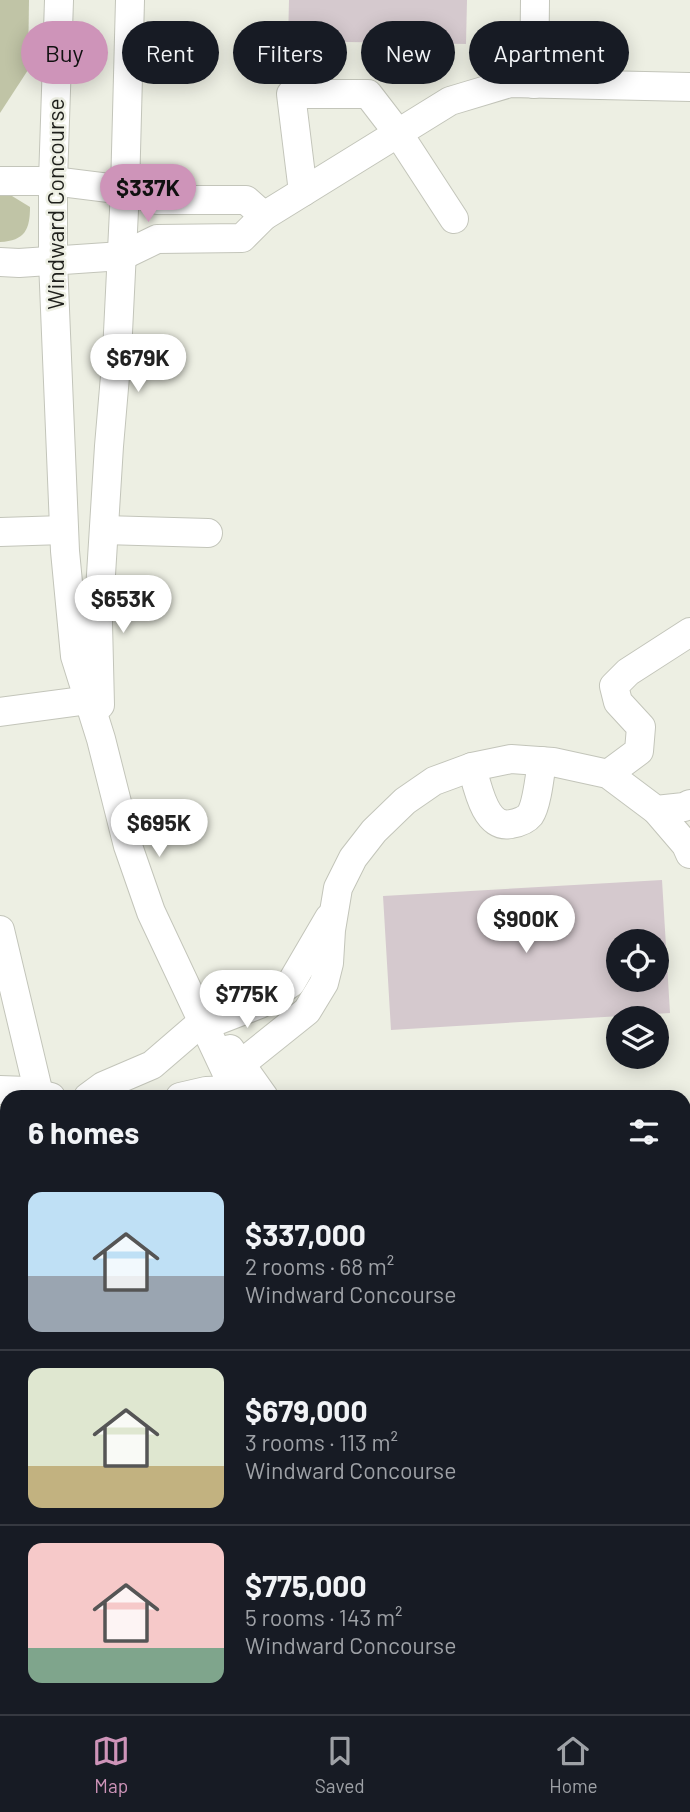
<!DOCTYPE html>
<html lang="en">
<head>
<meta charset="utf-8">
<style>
  body { margin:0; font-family:Barlow,sans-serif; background:#242831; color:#f1f3f6; height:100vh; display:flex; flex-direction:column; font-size:26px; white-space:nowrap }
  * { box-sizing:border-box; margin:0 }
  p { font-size:23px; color:#9ea1a6 }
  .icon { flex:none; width:38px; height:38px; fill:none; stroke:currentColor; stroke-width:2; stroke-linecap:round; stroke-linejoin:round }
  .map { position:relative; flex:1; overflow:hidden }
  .side { position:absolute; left:0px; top:1090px; width:691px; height:625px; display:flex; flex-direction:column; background:#171b24; border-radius:21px 21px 0 0; box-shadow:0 4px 18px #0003 }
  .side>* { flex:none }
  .banner { position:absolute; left:21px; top:21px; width:649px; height:63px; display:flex; gap:14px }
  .controls { position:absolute; left:606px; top:929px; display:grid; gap:14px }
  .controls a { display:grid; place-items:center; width:63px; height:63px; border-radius:50%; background:#171b24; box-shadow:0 4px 18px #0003; font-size:35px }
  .price { position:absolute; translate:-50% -60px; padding:0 16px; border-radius:24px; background:#fff; color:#222; font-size:23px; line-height:46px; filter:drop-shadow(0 2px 4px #0008) }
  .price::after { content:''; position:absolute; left:50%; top:42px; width:21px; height:16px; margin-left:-10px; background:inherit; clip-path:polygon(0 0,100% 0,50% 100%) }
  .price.current { background:#ce94b9; color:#111 }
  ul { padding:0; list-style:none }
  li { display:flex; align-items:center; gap:21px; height:175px; padding:0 28px }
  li+li { border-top:2px solid #363941 }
  li span { display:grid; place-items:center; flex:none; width:196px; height:140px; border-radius:14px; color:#555 }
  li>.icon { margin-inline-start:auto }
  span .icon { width:84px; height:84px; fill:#fffc; stroke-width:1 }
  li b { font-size:30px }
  h2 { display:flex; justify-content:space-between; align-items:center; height:84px; padding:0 28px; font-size:30px }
  .tag { padding:0 24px; border-radius:32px; background:#171b24; box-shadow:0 4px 18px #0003; font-size:24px; line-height:63px }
  .tag.current { background:#ce94b9; color:#111 }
  .tab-bar { display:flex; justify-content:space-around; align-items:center; height:98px; border-top:2px solid #363941; background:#171b24; font-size:19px; color:#9ea1a6 }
  .tab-bar a { display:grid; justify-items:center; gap:4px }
  .tab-bar .current { color:#ce94b9 }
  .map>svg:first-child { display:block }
  .green { fill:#c0c4a6 }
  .building { fill:#d5c9ce; fill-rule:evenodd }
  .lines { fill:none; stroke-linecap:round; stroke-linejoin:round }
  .minor-casing { stroke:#c3c5ba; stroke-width:30 }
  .minor { stroke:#fff; stroke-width:28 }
  .labels { text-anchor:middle; stroke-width:5; stroke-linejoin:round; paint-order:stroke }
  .street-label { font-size:23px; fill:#1e1f1b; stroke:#edefe3 }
</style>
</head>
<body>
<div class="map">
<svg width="690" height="1714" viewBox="0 0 690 1714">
  <rect width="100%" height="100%" fill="#edefe3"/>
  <g class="green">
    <path d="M0 0H29L28 70 0 113Z"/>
    <path d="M0 196H12L30 207C30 229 25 241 0 242Z"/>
  </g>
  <g class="building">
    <path d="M289 0H467L466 44 288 41Z"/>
    <path d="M662 880 670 1013 391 1030 383 896ZM618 942H656V980H618Z"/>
    <path d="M7 1552V1685L0 1687V1553Z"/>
  </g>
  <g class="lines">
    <g class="minor-casing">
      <g id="minor">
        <path d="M59 0 53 181V261L65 551 75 656 101 739 128 846 151 912 238 1097"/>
        <path d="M534 84 535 0"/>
        <path d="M0 181H53L125 190 157 200H246L264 216"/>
        <path d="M303 192 291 94H368L398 133 454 219"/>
        <path d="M0 262 19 263 122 256 157 239 242 238 264 216 450 101 510 83 690 87"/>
        <path d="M104 530 208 533"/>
        <path d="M0 532 64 530"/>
        <path d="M100 705 98 623 109 446 117 353 125 190 130 0"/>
        <path d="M0 712 89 700"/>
        <path d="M472 767C477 785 485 830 511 824 517 823 526 820 530 815 537 805 540 774 542 761"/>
        <path d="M608 774 639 751 641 727 618 702 614 686 628 672 690 632"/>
        <path d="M656 810 686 845 690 854"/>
        <path d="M0 930 39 1094"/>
        <path d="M211 1023 260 1004 291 983 329 918"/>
        <path d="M230 1049 264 1097"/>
        <path d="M241 1064 307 1011 324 983 329 963 331 930 338 888 353 858 374 831 405 801 434 781 472 767 511 759 553 762 608 774 656 810 684 807 690 804"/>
        <path d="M0 1090 27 1091 51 1097"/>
        <path d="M88 1097 103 1086 152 1065 202 1022"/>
        <path d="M180 1097 206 1091 234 1090"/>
        <path d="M2 1173 7 1187"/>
        <path d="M0 1360 7 1377"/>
        <path d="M684 1454 690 1457"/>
        <path d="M0 1471 7 1469"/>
        <path d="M684 1526 690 1524"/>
        <path d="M684 1580 690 1592"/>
        <path d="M455 1708 461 1714"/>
        <path d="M587 1708 589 1714"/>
        <path d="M641 1708 644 1714"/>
        <path d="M54 1714 56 1708"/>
        <path d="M110 1714 118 1708"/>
        <path d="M241 1714 255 1708"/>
        <path d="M419 1714 433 1708"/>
      </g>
    </g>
    <use href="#minor" class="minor"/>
  </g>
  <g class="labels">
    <g class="street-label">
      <text transform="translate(56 204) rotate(-90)" y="8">Windward Concourse</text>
    </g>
  </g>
</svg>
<div class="controls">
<a><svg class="icon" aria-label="locate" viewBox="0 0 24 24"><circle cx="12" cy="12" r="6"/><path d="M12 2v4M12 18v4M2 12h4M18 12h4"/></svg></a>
<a><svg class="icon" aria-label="layers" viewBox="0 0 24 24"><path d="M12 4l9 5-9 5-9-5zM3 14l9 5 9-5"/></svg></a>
</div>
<b class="price current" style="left:148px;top:224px">$337K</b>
<b class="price" style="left:138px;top:394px">$679K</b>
<b class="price" style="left:123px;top:635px">$653K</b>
<b class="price" style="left:159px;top:859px">$695K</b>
<b class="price" style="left:526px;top:955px">$900K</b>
<b class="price" style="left:247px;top:1030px">$775K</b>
<div class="banner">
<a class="tag current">Buy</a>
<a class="tag">Rent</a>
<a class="tag">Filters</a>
<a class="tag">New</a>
<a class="tag">Apartment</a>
</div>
<section class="side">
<h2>6 homes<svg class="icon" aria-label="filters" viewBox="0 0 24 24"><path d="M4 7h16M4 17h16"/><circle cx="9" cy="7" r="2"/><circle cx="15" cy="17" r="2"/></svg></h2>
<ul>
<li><span style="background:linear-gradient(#bfe0f5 60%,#9aa5b1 0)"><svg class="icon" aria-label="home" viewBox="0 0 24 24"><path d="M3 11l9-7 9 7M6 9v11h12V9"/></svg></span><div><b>$337,000</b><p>2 rooms · 68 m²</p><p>Windward Concourse</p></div></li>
<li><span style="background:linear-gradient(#dfe7d0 70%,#c2b280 0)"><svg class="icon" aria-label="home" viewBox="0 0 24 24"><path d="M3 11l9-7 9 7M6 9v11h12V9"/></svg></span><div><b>$679,000</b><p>3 rooms · 113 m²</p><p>Windward Concourse</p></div></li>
<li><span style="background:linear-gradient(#f6c9c9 75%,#7fa58c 0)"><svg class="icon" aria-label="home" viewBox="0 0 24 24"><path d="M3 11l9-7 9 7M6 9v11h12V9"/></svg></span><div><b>$775,000</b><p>5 rooms · 143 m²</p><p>Windward Concourse</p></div></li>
</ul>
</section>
</div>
<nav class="tab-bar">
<a class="current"><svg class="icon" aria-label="map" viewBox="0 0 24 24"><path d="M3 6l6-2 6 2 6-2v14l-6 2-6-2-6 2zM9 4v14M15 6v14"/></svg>Map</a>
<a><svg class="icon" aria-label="saved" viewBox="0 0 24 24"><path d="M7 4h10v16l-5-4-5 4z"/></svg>Saved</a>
<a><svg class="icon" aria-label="home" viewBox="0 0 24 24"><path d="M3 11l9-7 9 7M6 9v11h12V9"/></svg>Home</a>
</nav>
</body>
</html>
